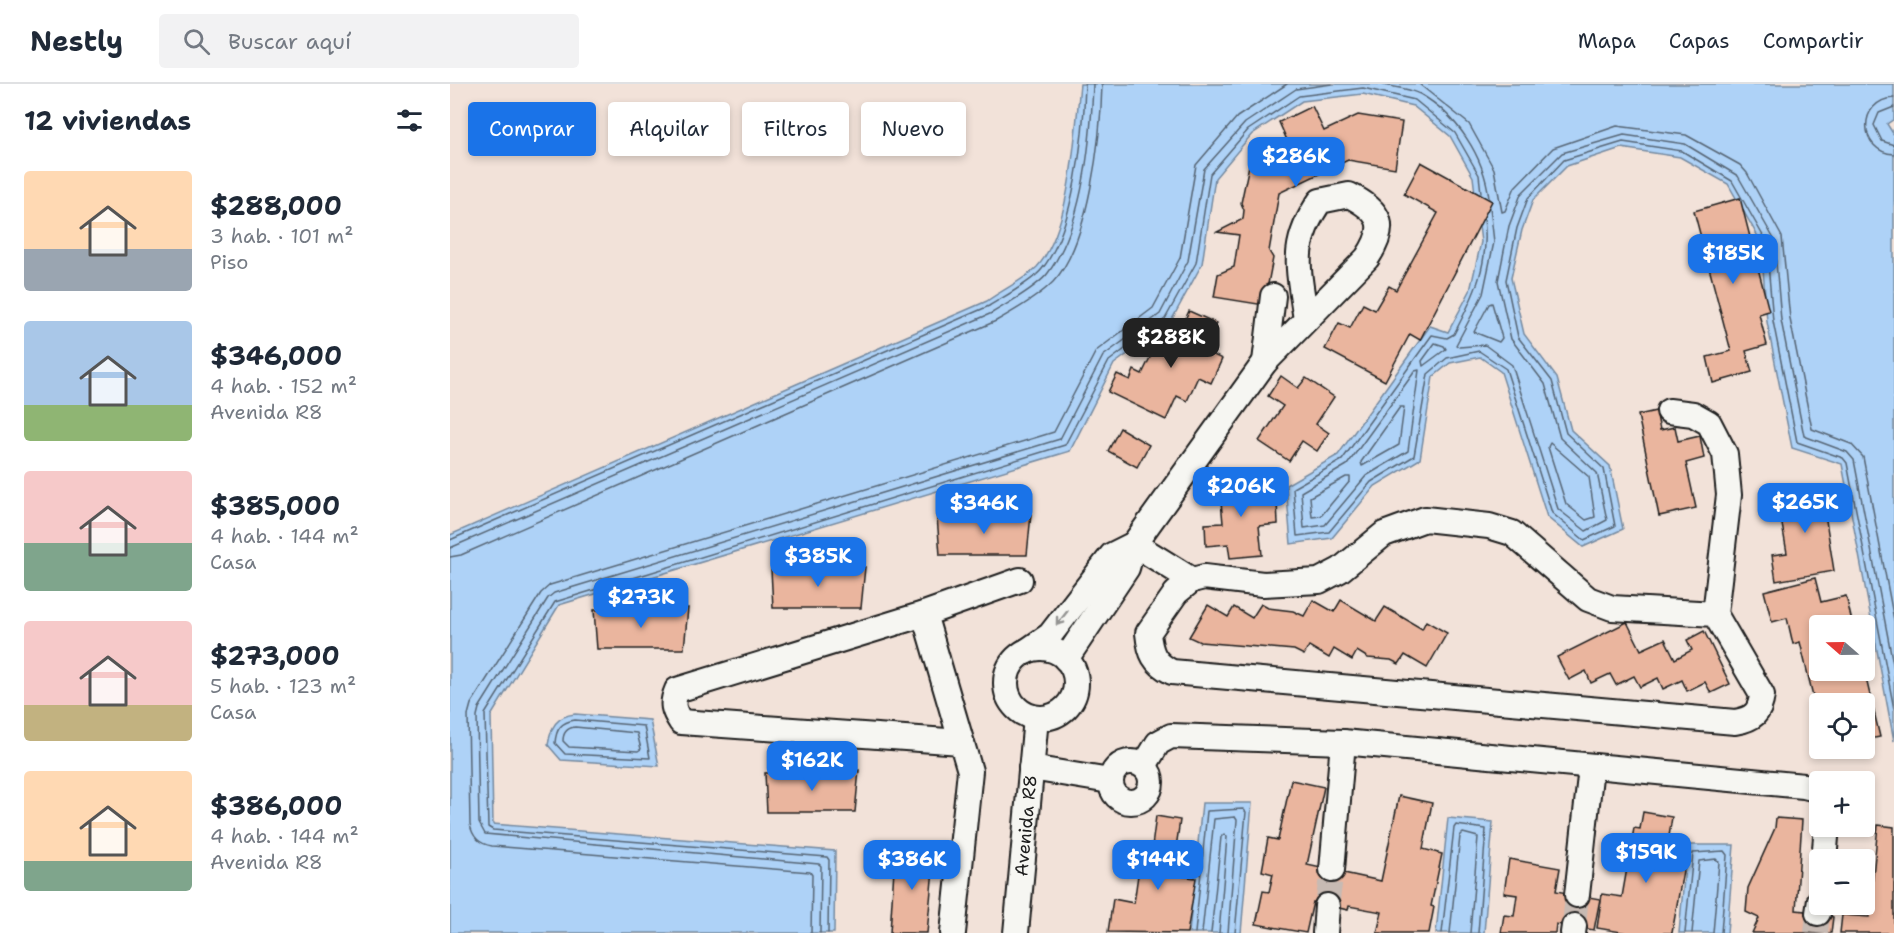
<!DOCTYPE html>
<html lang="es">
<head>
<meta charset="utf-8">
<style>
  body { margin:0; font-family:"Shantell Sans",sans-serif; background:#f2f2f3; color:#1f2937; height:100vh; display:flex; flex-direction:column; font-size:22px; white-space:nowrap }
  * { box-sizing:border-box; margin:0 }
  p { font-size:20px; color:#747a83 }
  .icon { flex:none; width:33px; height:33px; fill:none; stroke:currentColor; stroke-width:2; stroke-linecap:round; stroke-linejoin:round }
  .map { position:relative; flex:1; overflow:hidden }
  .details { display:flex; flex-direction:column; background:#fff; width:450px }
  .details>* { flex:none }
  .banner { position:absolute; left:18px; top:18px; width:570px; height:54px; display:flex; gap:12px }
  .needle { width:39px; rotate:290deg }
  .tools { position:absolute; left:1359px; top:531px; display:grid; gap:12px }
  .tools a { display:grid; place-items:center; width:66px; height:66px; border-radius:6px; background:#fff; box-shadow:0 3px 9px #0003; font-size:30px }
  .price { position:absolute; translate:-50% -51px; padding:0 14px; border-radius:12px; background:#1a73e8; color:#fff; font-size:20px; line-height:39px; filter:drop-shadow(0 2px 3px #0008) }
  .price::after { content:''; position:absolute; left:50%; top:36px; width:18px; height:14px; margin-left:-9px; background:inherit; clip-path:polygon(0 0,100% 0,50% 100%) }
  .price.selected { background:#222; color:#fff }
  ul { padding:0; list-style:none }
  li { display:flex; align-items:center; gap:18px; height:150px; padding:0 24px }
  li span { display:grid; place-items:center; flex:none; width:168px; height:120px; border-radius:6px; color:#555 }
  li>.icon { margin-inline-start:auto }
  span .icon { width:72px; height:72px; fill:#fffc; stroke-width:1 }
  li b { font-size:26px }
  h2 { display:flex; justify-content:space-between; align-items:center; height:72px; padding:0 24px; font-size:26px }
  .tag { padding:0 21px; border-radius:6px; background:#fff; box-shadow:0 3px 9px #0003; font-size:21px; line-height:54px }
  .tag.selected { background:#1a73e8; color:#fff }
  header { display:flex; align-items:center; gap:36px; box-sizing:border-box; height:84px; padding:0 30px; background:#fff; border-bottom:2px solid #e0e1e3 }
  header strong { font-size:28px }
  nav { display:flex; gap:33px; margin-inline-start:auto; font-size:21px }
  .search { width:420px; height:54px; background:#f2f2f3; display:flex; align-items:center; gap:15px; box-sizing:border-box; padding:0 21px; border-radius:6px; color:#747a83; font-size:22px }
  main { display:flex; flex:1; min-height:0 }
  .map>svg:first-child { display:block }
  .water { fill:#aed2f7; stroke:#74899f; stroke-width:1.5 }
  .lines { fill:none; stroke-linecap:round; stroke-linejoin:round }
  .shore { stroke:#566574; stroke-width:1.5 }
  .building { fill:#eab59e; stroke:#1c1c1c; stroke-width:1.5 }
  .minor-tunnel { stroke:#c7bab3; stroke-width:24; stroke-dasharray:24 12; stroke-linecap:butt }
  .minor-casing { stroke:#1c1c1c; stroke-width:28 }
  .minor { stroke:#f6f6f2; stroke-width:24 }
  .oneway { stroke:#949492 }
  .labels { text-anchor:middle; stroke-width:6; stroke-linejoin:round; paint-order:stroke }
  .street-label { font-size:18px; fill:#1c1c1c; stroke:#f6f6f2 }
</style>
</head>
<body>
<header>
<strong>Nestly</strong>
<div class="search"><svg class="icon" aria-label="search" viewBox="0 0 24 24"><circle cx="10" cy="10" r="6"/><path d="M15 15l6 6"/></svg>Buscar aquí</div>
<nav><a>Mapa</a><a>Capas</a><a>Compartir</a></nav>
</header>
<main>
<section class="details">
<h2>12 viviendas<svg class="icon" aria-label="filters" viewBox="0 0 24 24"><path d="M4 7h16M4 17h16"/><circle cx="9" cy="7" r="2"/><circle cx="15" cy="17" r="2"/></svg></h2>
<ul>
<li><span style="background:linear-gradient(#ffd9b3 65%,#9aa5b1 0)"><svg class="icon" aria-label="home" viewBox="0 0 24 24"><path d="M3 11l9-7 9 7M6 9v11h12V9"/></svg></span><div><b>$288,000</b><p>3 hab. · 101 m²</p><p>Piso</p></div></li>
<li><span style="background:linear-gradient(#a9c7e8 70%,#8fb573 0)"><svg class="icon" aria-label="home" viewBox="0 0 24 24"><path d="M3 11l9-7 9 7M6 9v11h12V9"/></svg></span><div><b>$346,000</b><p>4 hab. · 152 m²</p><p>Avenida R8</p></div></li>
<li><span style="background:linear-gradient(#f6c9c9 60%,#7fa58c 0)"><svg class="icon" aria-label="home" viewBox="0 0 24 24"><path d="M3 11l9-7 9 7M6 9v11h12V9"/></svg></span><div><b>$385,000</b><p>4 hab. · 144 m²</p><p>Casa</p></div></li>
<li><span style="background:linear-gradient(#f6c9c9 70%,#c2b280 0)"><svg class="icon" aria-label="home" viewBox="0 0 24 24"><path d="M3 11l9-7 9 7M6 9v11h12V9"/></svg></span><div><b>$273,000</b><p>5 hab. · 123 m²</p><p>Casa</p></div></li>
<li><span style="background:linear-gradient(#ffd9b3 75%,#7fa58c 0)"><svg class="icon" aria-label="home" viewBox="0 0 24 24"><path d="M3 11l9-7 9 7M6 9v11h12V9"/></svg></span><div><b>$386,000</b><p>4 hab. · 144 m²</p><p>Avenida R8</p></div></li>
</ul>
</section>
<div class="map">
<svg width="1444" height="849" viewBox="0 0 1444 849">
  <rect width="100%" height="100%" fill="#f2e2d9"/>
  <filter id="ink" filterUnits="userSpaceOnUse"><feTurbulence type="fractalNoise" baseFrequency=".0167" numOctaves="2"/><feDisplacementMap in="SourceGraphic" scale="12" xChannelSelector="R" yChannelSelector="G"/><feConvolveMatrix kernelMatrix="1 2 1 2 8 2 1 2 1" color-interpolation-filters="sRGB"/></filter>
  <g filter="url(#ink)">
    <g class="water">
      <path d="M630 0H1444V35L1437 40 1444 51V657L1392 380 1342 364 1317 238 1311 158 1278 100 1230 73 1171 64 1117 82 1083 116 1072 146 1061 194 1074 250 1107 294 1121 346 1160 382 1173 445 1133 463 1097 433 1051 288 1030 273 1000 279 983 293 970 375 925 402 882 454 841 460 836 401 888 371 980 242 998 248 1020 207 1031 158 1023 93 1000 52 963 22 913 10 852 17 802 50 765 94 752 180 720 239 664 280 620 367 109 521 41 632 43 740 385 767 384 849H0V451L537 217C552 206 574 196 587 183 621 146 625 49 630 0Z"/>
      <path d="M125 630 200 636 209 682 111 676 98 661C101 643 106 632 125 630Z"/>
      <path d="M752 719H802L791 849H739Z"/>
      <path d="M998 734 1043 738 1034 849H986Z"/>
      <path d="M1237 761H1284L1277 849H1229Z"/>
    </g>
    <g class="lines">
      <g class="shore">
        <path d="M929 0C941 3 958 4 970 10 1007 31 1034 72 1039 114"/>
        <path d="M969 0 1019 40 1044 85 1052 128 1055 127 1065 103 1103 64 1167 42 1236 51 1290 81 1297 89 1332 153 1340 235 1362 345 1401 360 1413 373 1444 536"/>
        <path d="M1444 14C1407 16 1408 68 1444 70"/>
        <path d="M1444 23 1429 29 1424 41 1432 57 1444 61"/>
        <path d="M1040 123 1044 158 1033 210 1006 261 1009 263 1035 261 1062 281 1108 425 1136 447 1157 436 1147 389 1110 354 1095 300 1061 255 1048 197 1059 142 1071 110 1112 69 1174 51 1235 60 1288 92 1324 155 1331 236 1354 352 1397 368 1404 376 1444 585"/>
        <path d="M1034 135C1040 180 1024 212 1004 250L997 254 982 251 892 376 843 404 847 452 879 448 921 398 964 372 978 290 997 274 1029 267 1056 285 1102 429 1134 456 1165 442 1154 385 1116 349 1102 297 1068 253 1056 196 1067 144 1078 114 1114 76 1173 58 1232 67 1282 97 1316 157 1323 237 1347 358 1393 374 1397 379 1444 625"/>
        <path d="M1042 219 1052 254 1049 258 1024 248 1039 220Z"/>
        <path d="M985 259 994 262 996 265 973 282 972 277Z"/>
        <path d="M969 286 958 367 916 392 875 441 854 444 851 408 897 381 965 287Z"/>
        <path d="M954 323 949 361 912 382 911 378 950 323Z"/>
        <path d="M1100 359 1139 393 1145 433 1136 436 1116 420 1098 363Z"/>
        <path d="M896 393H900V397L871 432 862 433 860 413Z"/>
        <path d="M0 456 539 222C553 213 582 198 592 185 624 146 634 50 635 0"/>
        <path d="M0 464 542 229C557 220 589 202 598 189 633 142 641 58 643 0"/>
        <path d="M0 473 11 471 546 237C564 227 588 213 603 198 639 161 651 51 652 0"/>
        <path d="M125 636 194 642 200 674 115 670 105 659C106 645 111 638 125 636Z"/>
        <path d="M125 643 187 649 191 665 188 667 119 663 113 657C113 649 117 644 125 643Z"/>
        <path d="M361 849 362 791 360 788 42 762C29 760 22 752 20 740L18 631 21 620 91 509 100 501 604 348 646 267 703 224 730 174 746 81 787 33 837 0"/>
        <path d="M370 849 371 782 369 780 35 750 29 739 27 632 29 624 98 514 104 509 610 355 653 272 710 230 738 177 754 85 795 39 846 5 882 0"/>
        <path d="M378 849 379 776 377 773 43 746 38 743 35 630 105 518 615 361 659 277 715 235 746 179 760 90 798 46 849 12 913 4 965 16 1005 49 1029 91 1031 109"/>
        <path d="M745 849 757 727 793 725 796 728 785 849"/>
        <path d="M752 849 764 735 785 733 787 736 778 849"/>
        <path d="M761 849 771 753 774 750 777 753 769 849"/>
        <path d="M992 849 1004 744 1006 741 1036 745 1028 849"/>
        <path d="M1000 849 1010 752 1013 749 1028 753 1020 849"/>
        <path d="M1235 849 1243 769 1274 767 1277 771 1271 849"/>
        <path d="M1242 849 1249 777 1266 775 1269 778 1263 849"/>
      </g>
    </g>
    <g class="building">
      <path d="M862 22 874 47 908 31 952 38 945 84 898 76 829 109 819 167 823 174 814 221 764 213 768 190 784 183 789 151 767 148 793 135 794 126 791 119 802 67 823 71 840 63 829 38Z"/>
      <path d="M971 78 1042 117 970 256 960 250 935 297 875 265 889 239 900 244 913 220 925 226 939 202 946 206 988 129 954 110Z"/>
      <path d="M1290 114 1319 227 1309 230 1317 261 1296 267 1302 288 1263 299 1257 273 1281 267 1244 127Z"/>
      <path d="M739 227 766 239 753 266 772 275 761 299 748 293 737 317 727 312 716 336 658 308 667 290 680 296 684 286 692 290 713 247 727 253Z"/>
      <path d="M831 292 848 304 856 294 884 313 866 340 879 349 867 367 852 357 839 377 809 357 833 322 818 312Z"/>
      <path d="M1206 327 1210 346 1225 343 1228 357 1250 352 1254 374 1236 379 1246 424 1209 432 1188 331Z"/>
      <path d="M670 344 699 361 687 383 658 367Z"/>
      <path d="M805 393 808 419 827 417 828 440 809 442 812 471 780 474 778 460 756 462 755 440 773 439 769 396Z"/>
      <path d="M1378 402 1383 428 1375 430 1384 487 1326 497 1322 471 1337 469 1327 411Z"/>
      <path d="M581 430 577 471H490L487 432Z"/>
      <path d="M415 483 411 524H323L321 485Z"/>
      <path d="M1365 494 1371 518 1396 512 1403 542H1370V586H1414L1430 653 1414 656V620H1372L1371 614 1364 616 1350 558 1343 560 1337 534 1322 538 1314 507Z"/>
      <path d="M863 516 884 528 891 516 926 537 935 523 972 545 976 537 997 549 977 584 955 571 949 580 941 576 918 574 907 567 902 576 884 565 879 574 859 562 854 571 844 566 750 558 739 553 758 521 778 533 784 523 802 534 811 520 818 524 843 527 854 532Z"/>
      <path d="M238 524 234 565H147L144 526Z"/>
      <path d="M1177 538 1191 566 1215 555 1225 575 1242 566 1237 556 1254 547 1280 600 1261 609 1255 598 1237 607 1232 596 1213 605 1208 594 1190 603 1184 592 1166 601 1160 590 1141 599 1136 587 1119 596 1107 573Z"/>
      <path d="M409 686 405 728H317L315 689Z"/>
      <path d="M841 696 874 703 857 781 931 797 949 712 982 719 973 765 992 770 981 822 984 823 979 849H927L932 828 899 822 898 826 863 818 856 849 806 840 813 807 819 808 823 790 812 787 818 754 828 756Z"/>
      <path d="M1193 728 1222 733 1215 778 1234 781 1222 849H1177L1147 844 1152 810 1172 813 1184 744 1190 745Z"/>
      <path d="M706 732 730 736 722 791 746 794 737 849 658 848 663 815 684 819 689 784 699 785Z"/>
      <path d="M1326 734 1352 736 1346 826 1373 829 1383 833 1381 849H1302L1309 834 1296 828 1298 804 1325 744Z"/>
      <path d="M1428 741 1444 743V849H1390L1392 831 1419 833Z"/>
      <path d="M485 764 477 849H440L445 769Z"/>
      <path d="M1059 775 1110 784 1106 807 1150 815 1144 846 1106 840 1105 849H1051L1054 831 1064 832 1067 811 1054 809Z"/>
    </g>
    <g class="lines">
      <g class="minor-tunnel">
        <path d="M877 822 882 786"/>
        <path d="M1124 842 1127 811"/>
        <path d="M1366 849 1368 829"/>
      </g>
      <g class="minor-casing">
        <g id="minor">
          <path d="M815 278 823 212"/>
          <path d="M1219 327 1243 330 1259 339 1275 370 1279 411 1265 530 1312 611C1310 629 1303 635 1285 638L722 588C704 579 700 569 698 549L726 509 742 496 754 493 813 500 869 497 890 486 934 450 975 435 1039 442 1062 449 1138 515 1162 524 1265 530"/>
          <path d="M684 460 742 496"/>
          <path d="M474 530 520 687 503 849"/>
          <circle cx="591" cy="599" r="35"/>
          <path d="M577 567 600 551 662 471 684 460"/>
          <path d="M616 575 677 484 684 460 815 278 917 174C938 142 932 128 899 111L870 117C839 162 849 185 856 236"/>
          <path d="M511 658 231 638C223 626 221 620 227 606L474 530 570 496"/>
          <circle cx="681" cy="698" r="20"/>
          <path d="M694 682 708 659 721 652 893 658 1354 702 1370 706"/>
          <path d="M581 684 660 697"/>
          <path d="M1374 776 1377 742"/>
          <path d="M882 786 893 658"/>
          <path d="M1127 811 1141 683"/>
          <path d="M1368 829 1370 816"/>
          <path id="s1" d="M566 849 586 634"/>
          <path d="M875 849 877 822"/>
          <path d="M1123 849 1124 842"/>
        </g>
      </g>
      <use href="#minor" class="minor"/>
    </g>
    <defs><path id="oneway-shaft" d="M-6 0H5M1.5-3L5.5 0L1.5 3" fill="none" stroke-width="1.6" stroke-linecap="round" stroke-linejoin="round" transform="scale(1.5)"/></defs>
    <use class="oneway" href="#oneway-shaft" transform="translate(612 534) rotate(128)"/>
  </g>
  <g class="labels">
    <g class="street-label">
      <text dy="6" stroke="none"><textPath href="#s1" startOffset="108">Avenida R8</textPath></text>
    </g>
  </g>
</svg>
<div class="tools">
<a><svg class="needle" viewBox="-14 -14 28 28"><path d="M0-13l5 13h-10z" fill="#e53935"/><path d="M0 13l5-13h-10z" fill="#747a83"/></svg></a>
<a><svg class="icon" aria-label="locate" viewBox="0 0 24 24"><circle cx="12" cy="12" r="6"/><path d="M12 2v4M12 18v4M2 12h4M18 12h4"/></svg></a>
<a>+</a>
<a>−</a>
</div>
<b class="price" style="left:846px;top:104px">$286K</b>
<b class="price" style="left:1283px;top:201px">$185K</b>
<b class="price selected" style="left:721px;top:285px">$288K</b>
<b class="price" style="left:791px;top:434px">$206K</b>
<b class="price" style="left:1355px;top:450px">$265K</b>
<b class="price" style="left:534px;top:451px">$346K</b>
<b class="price" style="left:368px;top:504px">$385K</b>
<b class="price" style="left:191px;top:545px">$273K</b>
<b class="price" style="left:362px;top:708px">$162K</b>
<b class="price" style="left:1196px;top:800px">$159K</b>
<b class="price" style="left:462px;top:807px">$386K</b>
<b class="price" style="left:708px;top:807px">$144K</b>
<div class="banner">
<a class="tag selected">Comprar</a>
<a class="tag">Alquilar</a>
<a class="tag">Filtros</a>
<a class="tag">Nuevo</a>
</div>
</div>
</main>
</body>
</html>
